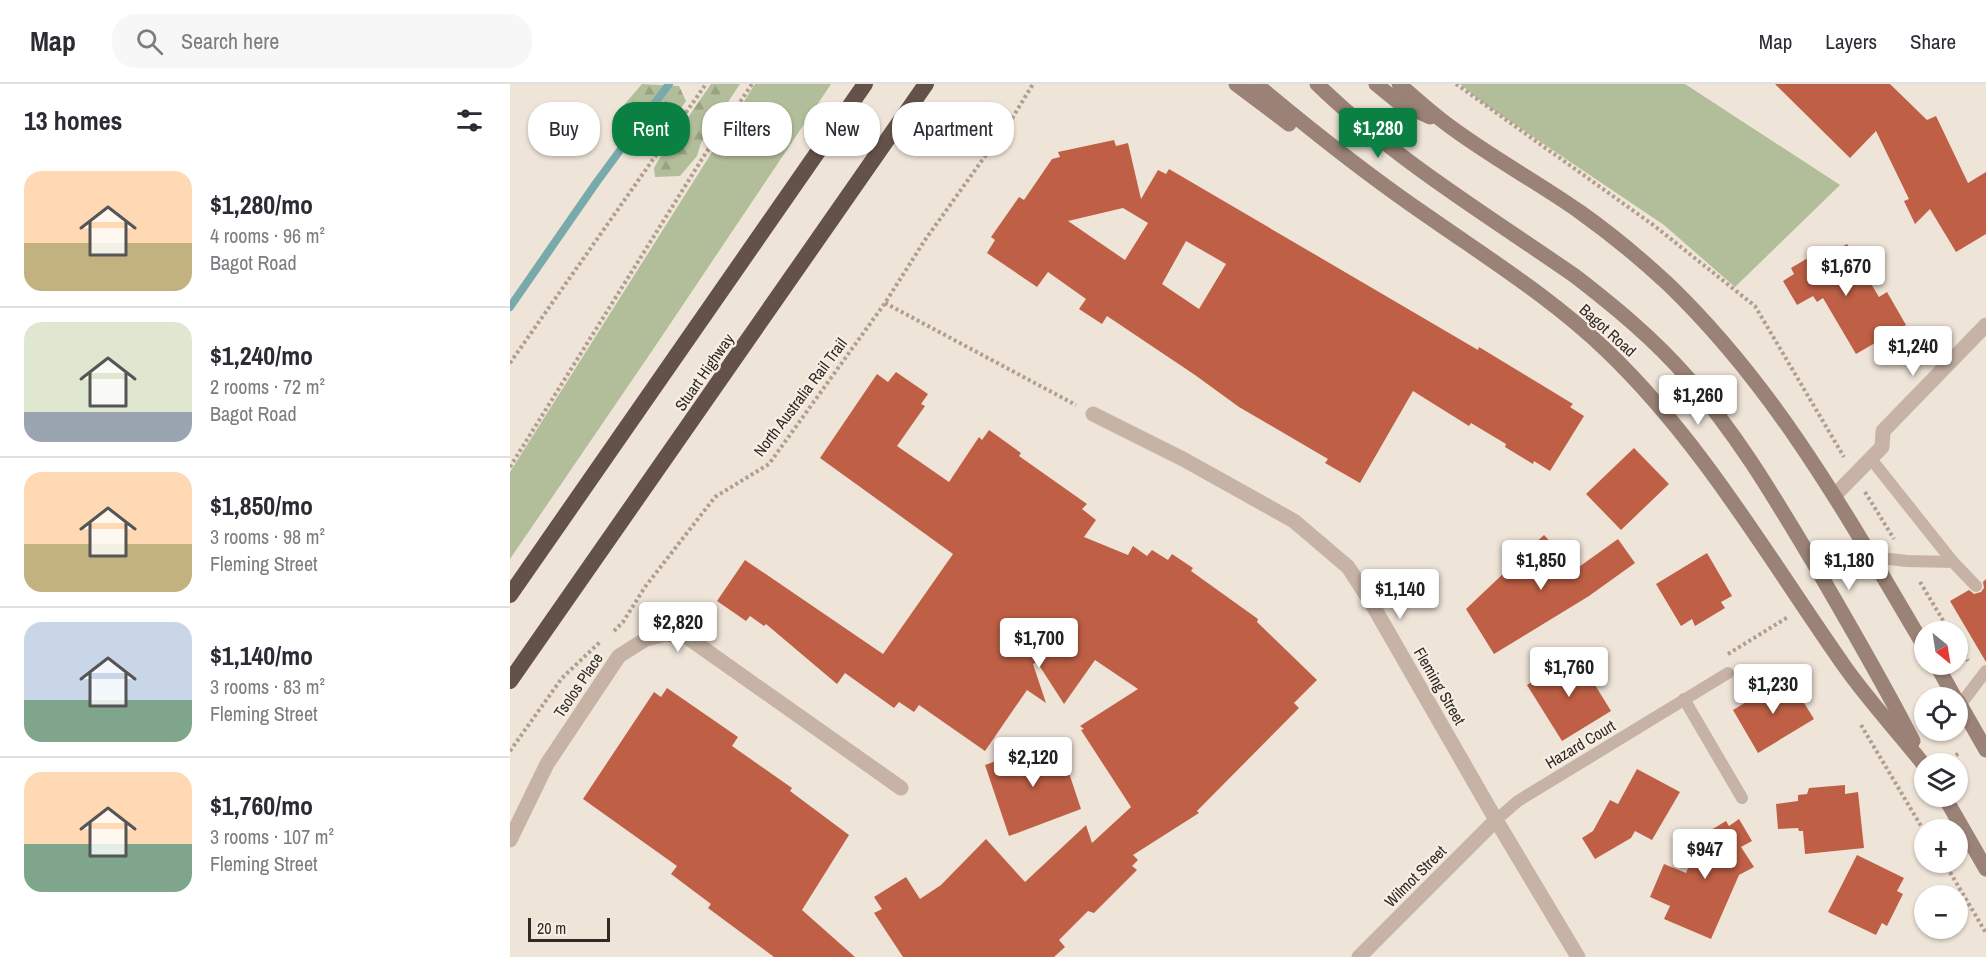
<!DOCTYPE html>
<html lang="en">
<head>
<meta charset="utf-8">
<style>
  body { margin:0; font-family:"Archivo Narrow",sans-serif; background:#f7f7f7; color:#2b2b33; height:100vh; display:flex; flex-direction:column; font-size:22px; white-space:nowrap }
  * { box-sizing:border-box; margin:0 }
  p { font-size:20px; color:#7c7c81 }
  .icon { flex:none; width:33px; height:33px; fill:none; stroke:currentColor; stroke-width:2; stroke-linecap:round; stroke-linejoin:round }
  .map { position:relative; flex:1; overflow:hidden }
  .drawer { display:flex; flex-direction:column; background:#fff; width:510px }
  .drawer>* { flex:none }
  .guide { position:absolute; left:18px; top:18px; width:570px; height:54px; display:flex; gap:12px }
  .needle { width:39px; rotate:150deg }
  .buttons { position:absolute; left:1404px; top:537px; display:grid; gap:12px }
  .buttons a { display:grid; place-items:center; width:54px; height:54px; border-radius:50%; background:#fff; box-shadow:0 2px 4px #0004; font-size:30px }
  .scale { position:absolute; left:18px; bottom:15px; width:82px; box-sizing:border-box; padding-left:6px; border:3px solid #322926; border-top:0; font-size:16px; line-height:21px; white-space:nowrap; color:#322926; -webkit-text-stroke:4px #f7eee4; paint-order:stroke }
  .price { position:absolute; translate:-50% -51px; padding:0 14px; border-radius:6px; background:#fff; color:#222; font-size:20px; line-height:39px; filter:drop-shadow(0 2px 3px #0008) }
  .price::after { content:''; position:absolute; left:50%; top:36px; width:18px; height:14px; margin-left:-9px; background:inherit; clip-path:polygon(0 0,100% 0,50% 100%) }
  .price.current { background:#0b8043; color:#fff }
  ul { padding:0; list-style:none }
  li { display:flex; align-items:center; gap:18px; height:150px; padding:0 24px }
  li+li { border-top:2px solid #e1e1e2 }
  li span { display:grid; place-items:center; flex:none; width:168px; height:120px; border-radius:18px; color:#555 }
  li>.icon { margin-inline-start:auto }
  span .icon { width:72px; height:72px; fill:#fffc; stroke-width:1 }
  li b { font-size:26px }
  h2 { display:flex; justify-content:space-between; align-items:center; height:72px; padding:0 24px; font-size:26px }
  .tag { padding:0 21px; border-radius:24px; background:#fff; box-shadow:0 2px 4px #0004; font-size:21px; line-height:54px }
  .tag.current { background:#0b8043; color:#fff }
  header { display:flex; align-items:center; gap:36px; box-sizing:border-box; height:84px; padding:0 30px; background:#fff; border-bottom:2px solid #e1e1e2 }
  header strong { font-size:28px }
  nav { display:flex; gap:33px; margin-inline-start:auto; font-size:21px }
  .search { width:420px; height:54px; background:#f7f7f7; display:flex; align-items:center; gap:15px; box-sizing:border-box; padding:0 21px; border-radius:24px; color:#7c7c81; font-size:22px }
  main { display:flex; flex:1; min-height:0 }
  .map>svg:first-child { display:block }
  .green { fill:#b2bd99 }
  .forest { fill:url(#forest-firs) }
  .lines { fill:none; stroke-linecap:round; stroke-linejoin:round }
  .stream { stroke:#78aaab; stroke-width:8 }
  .building { fill:#bf6046; fill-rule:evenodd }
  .path { stroke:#b29d8f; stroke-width:4; stroke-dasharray:3 3; stroke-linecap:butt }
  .service { stroke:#c6b3a5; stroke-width:12 }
  .minor { stroke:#c6b3a5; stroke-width:15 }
  .secondary { stroke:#9a8276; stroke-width:15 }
  .trunk { stroke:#64524a; stroke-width:16 }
  .labels { text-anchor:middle; stroke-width:4.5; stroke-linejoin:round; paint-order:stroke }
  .street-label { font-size:16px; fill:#322926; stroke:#f7eee4 }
</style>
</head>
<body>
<header>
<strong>Map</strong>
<div class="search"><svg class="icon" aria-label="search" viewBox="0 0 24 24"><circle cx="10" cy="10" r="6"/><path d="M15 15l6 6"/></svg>Search here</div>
<nav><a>Map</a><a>Layers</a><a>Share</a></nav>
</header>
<main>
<section class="drawer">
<h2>13 homes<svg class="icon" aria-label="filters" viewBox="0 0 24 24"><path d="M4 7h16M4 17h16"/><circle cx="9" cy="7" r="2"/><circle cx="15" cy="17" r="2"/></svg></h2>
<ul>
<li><span style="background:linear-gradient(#ffd9b3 60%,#c2b280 0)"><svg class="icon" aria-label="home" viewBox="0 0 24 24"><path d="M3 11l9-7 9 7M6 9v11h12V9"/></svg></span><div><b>$1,280/mo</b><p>4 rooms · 96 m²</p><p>Bagot Road</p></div></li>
<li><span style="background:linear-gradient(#dfe7d0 75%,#9aa5b1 0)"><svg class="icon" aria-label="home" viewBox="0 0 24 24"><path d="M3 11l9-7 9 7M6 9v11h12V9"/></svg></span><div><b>$1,240/mo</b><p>2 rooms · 72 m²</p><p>Bagot Road</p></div></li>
<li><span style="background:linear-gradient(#ffd9b3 60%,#c2b280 0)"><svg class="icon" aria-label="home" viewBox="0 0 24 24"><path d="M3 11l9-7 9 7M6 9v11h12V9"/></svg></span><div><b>$1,850/mo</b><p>3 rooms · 98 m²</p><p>Fleming Street</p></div></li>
<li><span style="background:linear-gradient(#c9d6e8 65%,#7fa58c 0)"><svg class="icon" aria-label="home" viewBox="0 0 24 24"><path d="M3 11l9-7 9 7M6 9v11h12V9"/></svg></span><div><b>$1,140/mo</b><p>3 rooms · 83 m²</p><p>Fleming Street</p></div></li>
<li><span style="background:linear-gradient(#ffd9b3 60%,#7fa58c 0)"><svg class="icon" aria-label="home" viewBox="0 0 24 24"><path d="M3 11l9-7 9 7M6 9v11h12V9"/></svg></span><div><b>$1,760/mo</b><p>3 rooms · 107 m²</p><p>Fleming Street</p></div></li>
</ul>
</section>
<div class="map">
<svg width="1476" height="873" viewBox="0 0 1476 873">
  <defs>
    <pattern id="forest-firs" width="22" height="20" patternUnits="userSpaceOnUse" patternTransform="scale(1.5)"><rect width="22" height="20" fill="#b2bd99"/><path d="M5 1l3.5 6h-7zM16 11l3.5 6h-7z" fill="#9aa284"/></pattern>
  </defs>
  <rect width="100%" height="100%" fill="#efe4d8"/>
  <g class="green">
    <path d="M245 0H321L144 264 0 475V388Z"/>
    <path d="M950 0H1175L1330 101 1225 203 1154 141 973 19Z"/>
  </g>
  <g class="forest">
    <path d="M132 0 169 2 176 17 165 33 162 43 150 53 142 64 128 61 113 51 108 28Z"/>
    <path d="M201 0H230L191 59 187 72 170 92 145 93 144 84 148 77Z"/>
  </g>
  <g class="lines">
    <path class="stream" d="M0 223 86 99 159 0"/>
  </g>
  <g class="building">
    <path d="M1265 0H1380L1417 36 1426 32 1458 99 1476 88V150L1446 168 1420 125 1405 140 1394 117 1399 115 1366 47 1340 74Z"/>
    <path d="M604 56 606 62 618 59 631 115 648 86 656 90 659 85 968 266 969 263 1063 320 1060 323 1074 332 1040 387 1024 377 1023 380 995 363 996 360 961 339 959 342 903 307 850 399 815 379 818 375 729 323 685 291 597 232 592 240 569 225 576 215 538 188 527 203 477 169 485 156 481 153 509 113 514 116 542 75 550 73 548 68ZM613 124 638 139 615 176 558 137ZM676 157 716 180 689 225 652 200Z"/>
    <path d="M1337 160 1369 213 1377 208 1396 241 1346 270 1313 214 1307 218 1303 212 1287 221 1273 197 1284 190 1281 184 1308 168 1312 174Z"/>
    <path d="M386 288 418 310 411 320 415 322 387 362 439 398 469 353 472 356 479 346 511 369 509 372 577 420 572 425 586 436 574 453 618 471 623 462 637 472 642 466 658 476 662 470 683 484 681 487 748 535 747 538 807 596 784 619 789 624 687 727 689 729 623 771 628 776 622 782 627 786 584 829 578 827 549 856 555 863 544 873H393L364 829 372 825 364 813 396 793 410 815 431 801 476 755 515 798 576 741 582 759 621 723 571 646 574 645 570 642 628 605 585 576 554 620 527 578 523 580 536 619 517 606 475 667 409 621 404 628 389 618 384 624 335 589 327 600 256 540 254 542 240 532 236 537 207 517 235 476 373 570 443 470 310 374 367 290 378 298Z"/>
    <path d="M1124 364 1159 400 1111 446 1076 410Z"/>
    <path d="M1034 451 1066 485 1108 455 1125 479 1079 512 984 570 956 525Z"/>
    <path d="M1197 469 1222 512 1211 518 1215 524 1185 542 1182 535 1171 542 1146 500Z"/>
    <path d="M1476 495V578L1440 517 1459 506 1464 510 1471 508 1474 504 1473 498Z"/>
    <path d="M1066 570 1101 627 1052 657 1017 601Z"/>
    <path d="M1278 593 1304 635 1248 669 1223 626Z"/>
    <path d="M157 604 228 653 222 662 282 704 280 707 339 751 292 826 345 873H264L198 824 201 820 161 790 167 782 73 715 144 608 151 613Z"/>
    <path d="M548 656 571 725 499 752 475 681 525 663 515 677Z"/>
    <path d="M1127 685 1170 708 1142 756 1125 747 1121 754 1085 775 1072 754 1083 747 1100 716 1108 720Z"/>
    <path d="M1335 701V710L1348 708 1354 764 1295 770 1293 747H1289L1288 744 1268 745 1266 720 1288 717V711L1297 710 1299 704Z"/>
    <path d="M1229 735 1242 757 1231 763 1244 783 1229 791 1201 855 1154 835 1160 822 1140 813 1154 780 1176 789 1191 752 1216 737 1219 742Z"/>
    <path d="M1347 771 1394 794 1387 807 1393 810 1377 842 1372 839 1366 851 1318 828Z"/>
  </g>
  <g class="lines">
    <g class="path">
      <path d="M946 0 1142 140 1245 222 1334 373"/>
      <path d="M375 219 566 321"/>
      <path d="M0 279 196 0"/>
      <path d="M0 383 192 75 242 0"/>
      <path d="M1355 408 1384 455"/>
      <path d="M1410 498 1440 548"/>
      <path d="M104 547 113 538 135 503 205 413 259 380 375 219 415 156 501 36 523 0"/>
      <path d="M1448 560 1458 577"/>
      <path d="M1218 570 1278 533"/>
      <path d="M1351 641 1414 747"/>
      <path d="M0 667 52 594 91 557"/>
      <path d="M1441 675 1449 669"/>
      <path d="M1434 778 1476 849"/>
    </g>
    <g class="service">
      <path d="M1361 375 1443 478"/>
      <path d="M1362 473 1397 477 1443 478 1466 502"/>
      <path d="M1174 615 1232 714"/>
      <path d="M1450 621 1476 587"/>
      <path d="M986 736 1008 717 1218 589"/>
    </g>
    <g class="minor">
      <path d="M583 330 673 375 784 437 838 483 862 520 986 736 1068 873"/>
      <path d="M1325 411 1372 363 1373 347 1476 241"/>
      <path d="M0 756 37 680 109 572 136 555 156 550 177 553 391 704"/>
      <path d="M849 873 986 736"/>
    </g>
    <g class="secondary">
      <path d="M726 0 779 40"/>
      <path d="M746 0C802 47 859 92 919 133 979 175 1043 215 1097 267 1193 359 1259 475 1335 583 1359 617 1388 648 1414 681"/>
      <path d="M807 0C884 75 977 131 1065 192 1105 223 1144 255 1177 293 1227 350 1264 413 1303 478 1337 537 1372 596 1403 657"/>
      <path d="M866 0 888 18 920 33"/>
      <path d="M889 0C904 13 918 26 934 38 977 71 1026 97 1070 128 1101 150 1131 175 1158 200 1268 306 1337 432 1414 562"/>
      <path d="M1426 580 1445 614"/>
      <path d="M1448 617 1476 666"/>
      <path d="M1434 712 1476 785"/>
    </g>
    <g class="trunk">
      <path d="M0 511 355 0"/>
      <path d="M0 597 416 0"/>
    </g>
  </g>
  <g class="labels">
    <g class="street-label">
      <text transform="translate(1098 246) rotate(42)" y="6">Bagot Road</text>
      <text transform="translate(194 288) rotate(-55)" y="6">Stuart Highway</text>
      <text transform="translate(290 313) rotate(-53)" y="6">North Australia Rail Trail</text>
      <text transform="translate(68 601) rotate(-56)" y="6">Tsolos Place</text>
      <text transform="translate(930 602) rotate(60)" y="6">Fleming Street</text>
      <text transform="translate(1070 660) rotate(-31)" y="6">Hazard Court</text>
      <text transform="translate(905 792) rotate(-45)" y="6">Wilmot Street</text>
    </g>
  </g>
</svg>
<div class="buttons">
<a><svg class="needle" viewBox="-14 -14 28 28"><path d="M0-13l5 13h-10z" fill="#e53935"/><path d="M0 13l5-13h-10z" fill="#7c7c81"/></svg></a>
<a><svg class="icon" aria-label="locate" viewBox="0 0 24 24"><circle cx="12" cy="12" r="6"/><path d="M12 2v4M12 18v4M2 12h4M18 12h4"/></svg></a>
<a><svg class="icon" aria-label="layers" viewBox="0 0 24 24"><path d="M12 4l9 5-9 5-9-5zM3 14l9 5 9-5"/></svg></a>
<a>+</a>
<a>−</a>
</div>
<div class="scale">20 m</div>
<b class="price current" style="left:868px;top:75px">$1,280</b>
<b class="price" style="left:1336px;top:213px">$1,670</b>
<b class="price" style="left:1403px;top:293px">$1,240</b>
<b class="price" style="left:1188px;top:342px">$1,260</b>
<b class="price" style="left:1031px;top:507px">$1,850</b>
<b class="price" style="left:1339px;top:507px">$1,180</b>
<b class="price" style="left:890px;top:536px">$1,140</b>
<b class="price" style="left:168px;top:569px">$2,820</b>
<b class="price" style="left:529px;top:585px">$1,700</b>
<b class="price" style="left:1059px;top:614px">$1,760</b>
<b class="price" style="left:1263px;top:631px">$1,230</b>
<b class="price" style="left:523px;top:704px">$2,120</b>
<b class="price" style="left:1195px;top:796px">$947</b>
<div class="guide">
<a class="tag">Buy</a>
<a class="tag current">Rent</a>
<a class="tag">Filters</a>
<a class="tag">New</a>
<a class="tag">Apartment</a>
</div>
</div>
</main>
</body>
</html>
